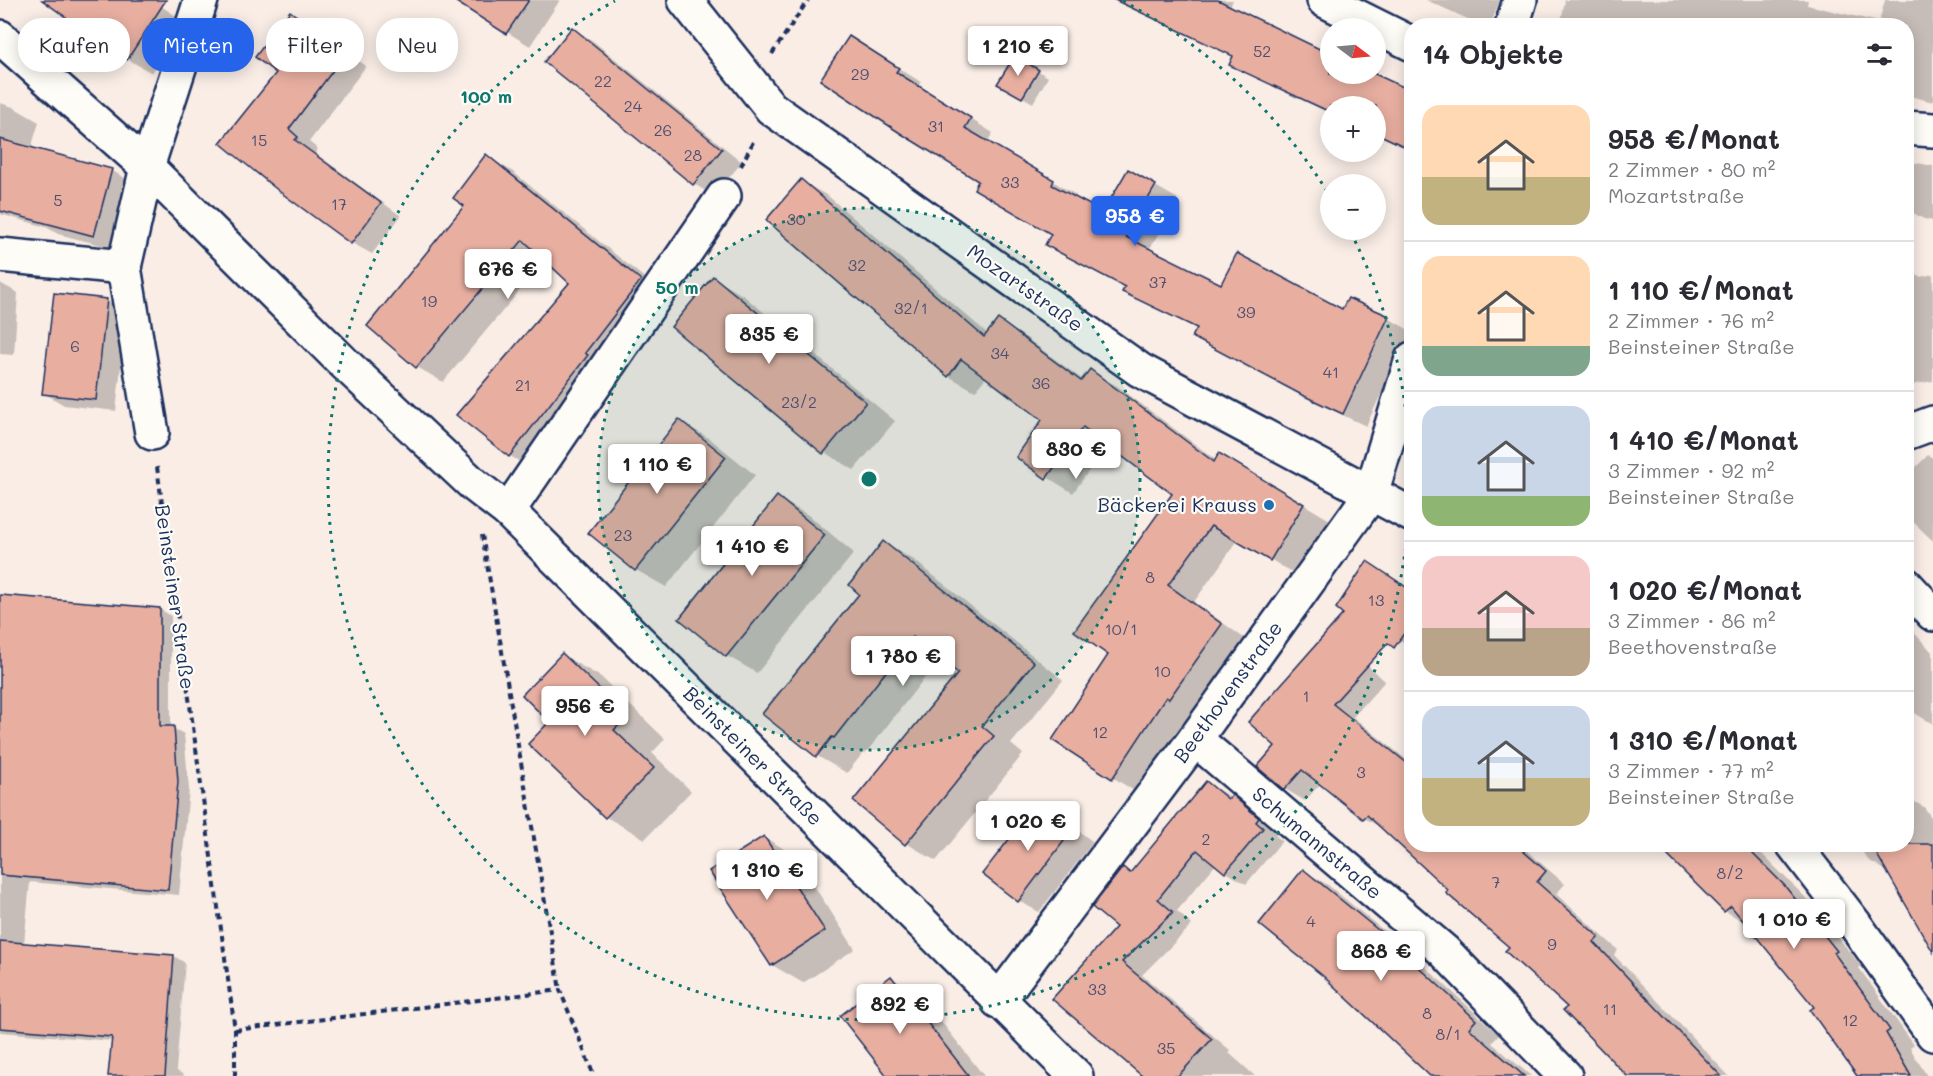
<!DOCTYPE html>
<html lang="de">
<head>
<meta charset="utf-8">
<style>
  body { margin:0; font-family:Mali,sans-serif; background:#f2f2f3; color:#2b2b33; height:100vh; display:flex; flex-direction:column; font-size:22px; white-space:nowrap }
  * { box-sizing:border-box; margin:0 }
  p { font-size:20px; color:#7c7c81 }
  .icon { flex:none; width:33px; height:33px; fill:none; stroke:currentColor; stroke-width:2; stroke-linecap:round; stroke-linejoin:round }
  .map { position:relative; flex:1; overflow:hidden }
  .drawer { position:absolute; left:1404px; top:18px; width:510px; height:834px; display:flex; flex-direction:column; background:#fff; border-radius:24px; box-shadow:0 3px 15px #0003 }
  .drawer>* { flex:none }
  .top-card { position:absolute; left:18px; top:18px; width:570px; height:54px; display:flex; gap:12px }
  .needle { width:39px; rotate:106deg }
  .controls { position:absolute; left:1320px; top:18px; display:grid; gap:12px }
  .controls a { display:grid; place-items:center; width:66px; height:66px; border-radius:50%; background:#fff; box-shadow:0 3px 15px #0003; font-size:30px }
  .price { position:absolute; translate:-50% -51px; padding:0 14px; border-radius:6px; background:#fff; color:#222; font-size:20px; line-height:39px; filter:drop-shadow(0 2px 3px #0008) }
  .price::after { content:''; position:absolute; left:50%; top:36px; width:18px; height:14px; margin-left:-9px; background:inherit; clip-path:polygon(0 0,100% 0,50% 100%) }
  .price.selected { background:#2563eb; color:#fff }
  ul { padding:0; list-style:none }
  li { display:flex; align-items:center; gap:18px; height:150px; padding:0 18px }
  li+li { border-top:2px solid #e1e1e2 }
  li span { display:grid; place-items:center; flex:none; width:168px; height:120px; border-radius:18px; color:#555 }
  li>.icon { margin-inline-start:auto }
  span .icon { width:72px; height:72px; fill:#fffc; stroke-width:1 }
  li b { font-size:26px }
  h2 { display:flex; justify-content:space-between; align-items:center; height:72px; padding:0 18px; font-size:26px }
  .tag { padding:0 21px; border-radius:24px; background:#fff; box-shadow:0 3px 15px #0003; font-size:21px; line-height:54px }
  .tag.selected { background:#2563eb; color:#fff }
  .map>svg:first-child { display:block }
  .shadow { fill:#0003 }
  .building { fill:#e8afa1; stroke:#1b2f5e; stroke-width:1.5 }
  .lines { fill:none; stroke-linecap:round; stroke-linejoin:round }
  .street-casing { stroke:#1b2f5e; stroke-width:38 }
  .path { stroke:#1b2f5e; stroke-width:4; stroke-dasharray:6 4.5; stroke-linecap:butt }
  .street { stroke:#fdfcf7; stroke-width:33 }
  .ring { fill:none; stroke:#0f766e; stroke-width:3; stroke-dasharray:3 6 }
  .poi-dot { fill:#1f6fb2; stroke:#fdfcf7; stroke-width:2 }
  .labels { text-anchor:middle; stroke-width:4.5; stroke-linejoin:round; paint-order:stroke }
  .number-label { font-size:16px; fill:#4e4f6f }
  .street-label { font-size:20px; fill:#1b2f5e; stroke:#fdfcf7 }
  .poi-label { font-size:20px; fill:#1b2f5e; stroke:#fdfcf7; text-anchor:end }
  .centre { fill:#0f766e; stroke:#fdfcf7; stroke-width:3 }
  .ring-label { font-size:18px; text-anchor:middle; font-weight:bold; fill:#0f766e; stroke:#fdfcf7; stroke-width:4.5; stroke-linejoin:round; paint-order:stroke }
</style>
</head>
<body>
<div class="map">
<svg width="1933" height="1076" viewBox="0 0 1933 1076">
  <rect width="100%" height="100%" fill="#f9ede6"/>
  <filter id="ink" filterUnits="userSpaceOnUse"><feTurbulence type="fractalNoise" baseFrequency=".0167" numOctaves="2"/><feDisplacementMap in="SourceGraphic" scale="12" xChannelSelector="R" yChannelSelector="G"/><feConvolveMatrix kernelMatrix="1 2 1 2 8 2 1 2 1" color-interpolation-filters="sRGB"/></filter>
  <g filter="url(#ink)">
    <g class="shadow">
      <path d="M45 0H152L185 22 152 73 127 59Z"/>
      <path d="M475 0H560L530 46 469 9Z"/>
      <path d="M1112 0H1233L1230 7 1330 54V74H1371L1412 93V150L1376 133V106H1330V112L1245 72 1235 56Z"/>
      <path d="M1426 0H1500L1490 26H1483Z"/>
      <path d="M1565 0H1808L1807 5 1879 22 1885 0H1933V102L1906 95V26H1560Z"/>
      <path d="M291 13 311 25 366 66 309 142 318 149 315 153 401 216 372 254 352 243 280 190 278 73Z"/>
      <path d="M573 29 593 41 742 162 714 196 694 184Z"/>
      <path d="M850 38 921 82 918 86 993 133 987 142 1076 195 1074 199 1104 214 1129 171 1178 199 1149 250 1221 286 1343 311 1388 318 1411 331 1366 426 1325 407 1217 349 1198 330 1124 292 1126 287 980 181Z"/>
      <path d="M1015 57 1048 77 1033 103 1000 84Z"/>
      <path d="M0 103 13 107 39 122 31 149 111 170 137 185 120 250 58 234 46 227 0 214Z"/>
      <path d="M487 156 513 172 667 296 536 471 510 456 571 283 546 259 443 382 417 367 466 205Z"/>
      <path d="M1912 162 1933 166V221L1924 219 1906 209V191Z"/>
      <path d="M801 181 828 196 988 334 998 321 1025 337 1083 380 1090 371 1117 386 1216 460 1246 470 1330 520 1298 576 1238 540 1194 602 1248 641 1196 713 1194 711 1139 794 1054 740 1110 655 1174 494 1108 444 1073 493 1047 477 1044 419 987 376 975 391 948 376Z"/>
      <path d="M1906 269 1920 277 1933 274V381L1906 386Z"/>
      <path d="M714 278 744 296 895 421 854 470 824 452Z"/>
      <path d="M0 283 18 293 14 355 0 354Z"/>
      <path d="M55 295 107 301 127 312 116 411 64 405 44 393Z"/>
      <path d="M679 421 709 438 755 475 666 587 636 570Z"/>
      <path d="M1928 455 1933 458V541L1906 515V477Z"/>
      <path d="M778 498 808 515 854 553 757 673 727 656 681 619Z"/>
      <path d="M884 543 914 560 1063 680 1011 744 1023 754 936 861 906 843 960 673 941 657 865 754 863 753 847 773 817 756 861 593Z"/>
      <path d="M1367 563 1412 590V648L1343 600Z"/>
      <path d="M0 596 160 609 171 616V727L184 734 189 789 179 895 30 882 24 944 174 956 185 963 176 1070 185 1076H109L113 1041 0 1032Z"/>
      <path d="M1906 624 1933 653V724L1916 714 1906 704Z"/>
      <path d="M1347 647 1385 681 1353 717 1412 764V844L1520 845 1565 884 1556 894 1618 950 1614 955 1729 1076H1633L1511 947 1386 830 1364 818 1321 783 1305 801 1285 789 1259 767 1278 746Z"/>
      <path d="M562 655 601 677 665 739 652 753 691 791 645 839 606 817 530 744 551 722Z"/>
      <path d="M1206 783 1252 809 1279 831 1275 835 1282 841 1246 884 1226 872 1216 864 1177 911 1192 925 1142 975 1231 1051 1229 1053 1255 1076H1144L1054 998 1118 927 1123 869 1131 874Z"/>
      <path d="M1906 797 1924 807 1933 820V945L1889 872 1868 860 1857 844H1906Z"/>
      <path d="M1038 804 1059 815 1093 842 1039 912 1019 901Z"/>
      <path d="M764 837 794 855 855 949 803 983 772 965 711 871Z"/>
      <path d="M1658 844H1752L1810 902 1861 966 1859 968 1914 1045 1910 1048 1927 1076H1859L1816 1007 1749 925 1725 911Z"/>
      <path d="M1304 871 1328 885 1407 950 1499 1035 1492 1043 1531 1076H1433Z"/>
      <path d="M891 978 921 996 984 1076H889Z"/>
    </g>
    <g class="building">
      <path d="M42 0H166L127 60 78 28V26Z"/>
      <path d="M453 0H529L506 34Z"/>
      <path d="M1115 0H1218L1330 54V74H1375L1412 91V150L1376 133V106H1330V112L1229 65 1233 56Z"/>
      <path d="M290 11 346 53 289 129 298 137 295 140 381 203 351 244 280 192 220 143 276 73 255 57Z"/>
      <path d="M572 27 722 149 693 185 544 62Z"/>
      <path d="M849 36 899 68 896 72 971 118 965 128 1054 180 1052 185 1103 212 1128 169 1156 185 1126 237 1221 284 1237 253 1342 309 1348 298 1389 316 1343 414 1300 394 1192 337 1197 328 1122 292 1125 287 1045 245 1051 234 974 189 978 181 900 133 820 80Z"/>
      <path d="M1015 55 1039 70 1022 98 997 84Z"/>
      <path d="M0 139 112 169 94 236 0 211Z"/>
      <path d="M486 154 641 280 585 353 588 355 509 457 456 415 569 283 523 240 416 368 367 326 464 206 453 198Z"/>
      <path d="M801 179 984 337 998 319 1081 381 1090 369 1214 462 1219 453 1304 504 1270 561 1211 526 1168 585 1222 624 1169 699 1166 697 1112 779 1052 740 1108 655 1074 631 1172 494 1083 427 1046 479 1016 457 1042 420 961 359 948 377 766 220Z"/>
      <path d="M713 276 866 402 823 454 671 327Z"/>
      <path d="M54 293 107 299 96 400 42 394Z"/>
      <path d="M679 419 726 457 635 571 588 533Z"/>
      <path d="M777 496 825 535 726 657 679 619Z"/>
      <path d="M883 541 1034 662 982 726 994 736 905 845 853 801 958 673 913 637 834 738 832 737 816 757 762 714 859 594 849 585Z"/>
      <path d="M1367 561 1412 591V622L1394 648 1388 643 1333 704 1412 767V844H1515L1546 871 1537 882 1599 937 1594 942 1721 1076H1627L1563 1010 1567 1007 1505 951 1509 947 1446 893 1448 890 1367 815 1363 819 1302 770 1284 790 1257 767 1275 746 1248 722 1343 614 1336 608Z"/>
      <path d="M0 595 160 608V726H174L178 782 168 890 0 875Z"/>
      <path d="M562 653 628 716 614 730 654 768 605 818 528 744 549 722 522 695Z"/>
      <path d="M1206 781 1228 799 1232 795 1259 818 1256 822 1263 828 1225 873 1197 850 1158 899 1173 912 1122 962 1212 1039 1178 1076H1142L1052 999 1116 927 1092 907 1123 867 1130 873Z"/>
      <path d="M1038 802 1073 829 1018 902 982 874Z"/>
      <path d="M764 836 825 931 771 966 709 871Z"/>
      <path d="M1656 844H1743L1784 885 1837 951 1834 953 1890 1030 1886 1033 1911 1076H1857L1810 1010 1814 1007 1731 906 1724 912Z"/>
      <path d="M1871 844H1933V952Z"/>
      <path d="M1303 869 1383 934 1476 1020 1469 1028 1524 1076H1430L1323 976 1259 924Z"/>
      <path d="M0 941 174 955 165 1076H108L112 1037 0 1028Z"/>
      <path d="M891 976 969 1076H887L840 1016Z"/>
    </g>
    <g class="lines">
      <g class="street-casing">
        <g id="street">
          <path d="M685 0 771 108 1140 370 1412 515"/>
          <path d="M1324 0 1412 44"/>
          <path d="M1512 26 1520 0"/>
          <path d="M0 37 147 167 342 361 473 484 508 511 1076 1076"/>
          <path d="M1906 128 1933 130"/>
          <path d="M0 255 124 267"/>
          <path d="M152 433 124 267 147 167 201 0"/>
          <path d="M1906 433 1933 423"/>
          <path d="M508 511 724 196"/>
          <path d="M1906 585 1933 614"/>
          <path d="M1195 739 1444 951 1565 1076"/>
          <path d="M1793 844 1854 923 1933 1034"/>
          <path d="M998 1001 1195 739 1371 494 1412 359"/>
        </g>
      </g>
      <g class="path">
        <path d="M772 54 808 0"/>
        <path d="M741 166 755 138"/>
        <path d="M157 467 235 1030V1076"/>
        <path d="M482 535 560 990"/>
        <path d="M235 1030 560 990 594 1076"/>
      </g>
      <use href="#street" class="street"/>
    </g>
  </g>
  <circle cx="869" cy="479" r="271" fill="#0f766e" fill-opacity=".12"/>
  <g class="ring">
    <circle cx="869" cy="479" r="271"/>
    <path d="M1123 1A541 541 0 0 1 1330 196M1351 233A541 541 0 1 1 615 1"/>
  </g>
  <circle class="poi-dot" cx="1269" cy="505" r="6"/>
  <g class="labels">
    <g class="number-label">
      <text x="1262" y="57">52</text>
      <text x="860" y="80">29</text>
      <text x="603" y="87">22</text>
      <text x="633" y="112">24</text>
      <text x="936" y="132">31</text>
      <text x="663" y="136">26</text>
      <text x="259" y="146">15</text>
      <text x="693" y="161">28</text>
      <text x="1010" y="188">33</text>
      <text x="58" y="206">5</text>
      <text x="339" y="210">17</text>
      <text x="796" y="225">30</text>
      <text x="857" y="271">32</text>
      <text x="1158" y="288">37</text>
      <text x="429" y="307">19</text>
      <text x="911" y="314">32/1</text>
      <text x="1246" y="318">39</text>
      <text x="75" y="352">6</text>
      <text x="1000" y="359">34</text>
      <text x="1331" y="378">41</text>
      <text x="1041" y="389">36</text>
      <text x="523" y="391">21</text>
      <text x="799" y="408">23/2</text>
      <text x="623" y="541">23</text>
      <text x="1150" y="583">8</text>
      <text x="1376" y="606">13</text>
      <text x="1121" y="635">10/1</text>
      <text x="1162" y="677">10</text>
      <text x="1306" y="702">1</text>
      <text x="1100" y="738">12</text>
      <text x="1361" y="778">3</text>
      <text x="1206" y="845">2</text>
      <text x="1730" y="879">8/2</text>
      <text x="1496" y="888">7</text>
      <text x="1311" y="927">4</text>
      <text x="1552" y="950">9</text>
      <text x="1097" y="995">33</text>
      <text x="1610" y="1015">11</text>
      <text x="1427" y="1019">8</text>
      <text x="1850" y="1026">12</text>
      <text x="1448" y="1040">8/1</text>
      <text x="1166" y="1054">35</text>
    </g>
    <g class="street-label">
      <text transform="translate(1025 288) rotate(35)" y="7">Mozartstraße</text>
      <text transform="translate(175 597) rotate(82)" y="7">Beinsteiner Straße</text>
      <text transform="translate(1228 692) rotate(-54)" y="7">Beethovenstraße</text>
      <text transform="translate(753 756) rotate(45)" y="7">Beinsteiner Straße</text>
      <text transform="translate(1317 843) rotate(40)" y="7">Schumannstraße</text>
    </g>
    <g class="poi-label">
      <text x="1257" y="512">Bäckerei Krauss</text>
    </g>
  </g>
  <circle cx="869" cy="479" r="9" class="centre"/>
  <g class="ring-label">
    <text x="486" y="103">100 m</text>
    <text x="677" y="294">50 m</text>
  </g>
</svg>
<div class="controls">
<a><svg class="needle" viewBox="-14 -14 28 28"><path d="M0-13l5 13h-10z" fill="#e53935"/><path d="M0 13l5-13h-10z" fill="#7c7c81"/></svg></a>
<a>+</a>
<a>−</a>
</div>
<b class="price" style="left:1018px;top:77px">1 210 €</b>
<b class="price selected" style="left:1135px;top:247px">958 €</b>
<b class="price" style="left:508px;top:300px">676 €</b>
<b class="price" style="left:769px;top:365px">835 €</b>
<b class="price" style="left:1076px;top:480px">830 €</b>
<b class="price" style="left:657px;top:495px">1 110 €</b>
<b class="price" style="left:752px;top:577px">1 410 €</b>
<b class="price" style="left:903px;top:687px">1 780 €</b>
<b class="price" style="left:585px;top:737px">956 €</b>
<b class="price" style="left:1028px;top:852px">1 020 €</b>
<b class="price" style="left:767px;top:901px">1 310 €</b>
<b class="price" style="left:1794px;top:950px">1 010 €</b>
<b class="price" style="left:1381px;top:982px">868 €</b>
<b class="price" style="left:900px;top:1035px">892 €</b>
<div class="top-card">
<a class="tag">Kaufen</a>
<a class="tag selected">Mieten</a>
<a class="tag">Filter</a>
<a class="tag">Neu</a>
</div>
<section class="drawer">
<h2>14 Objekte<svg class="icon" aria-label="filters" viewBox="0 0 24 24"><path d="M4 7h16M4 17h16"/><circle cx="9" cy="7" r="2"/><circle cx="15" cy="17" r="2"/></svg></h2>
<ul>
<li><span style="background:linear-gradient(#ffd9b3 60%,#c2b280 0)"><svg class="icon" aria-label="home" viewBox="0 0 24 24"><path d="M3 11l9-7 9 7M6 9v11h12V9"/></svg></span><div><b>958 €/Monat</b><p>2 Zimmer · 80 m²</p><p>Mozartstraße</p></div></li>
<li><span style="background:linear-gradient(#ffd9b3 75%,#7fa58c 0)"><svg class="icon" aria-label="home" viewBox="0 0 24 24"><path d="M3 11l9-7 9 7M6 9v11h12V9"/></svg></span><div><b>1 110 €/Monat</b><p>2 Zimmer · 76 m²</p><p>Beinsteiner Straße</p></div></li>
<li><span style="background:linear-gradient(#c9d6e8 75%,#8fb573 0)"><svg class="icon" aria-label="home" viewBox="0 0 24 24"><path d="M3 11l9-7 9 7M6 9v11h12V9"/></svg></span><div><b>1 410 €/Monat</b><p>3 Zimmer · 92 m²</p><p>Beinsteiner Straße</p></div></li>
<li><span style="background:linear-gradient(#f6c9c9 60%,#b9a48a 0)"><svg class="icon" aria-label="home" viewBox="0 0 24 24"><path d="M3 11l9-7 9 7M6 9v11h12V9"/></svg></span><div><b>1 020 €/Monat</b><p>3 Zimmer · 86 m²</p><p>Beethovenstraße</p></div></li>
<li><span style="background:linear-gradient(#c9d6e8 60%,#c2b280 0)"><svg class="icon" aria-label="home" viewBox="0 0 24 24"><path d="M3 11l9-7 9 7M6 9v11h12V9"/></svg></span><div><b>1 310 €/Monat</b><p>3 Zimmer · 77 m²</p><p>Beinsteiner Straße</p></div></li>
</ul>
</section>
</div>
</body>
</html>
